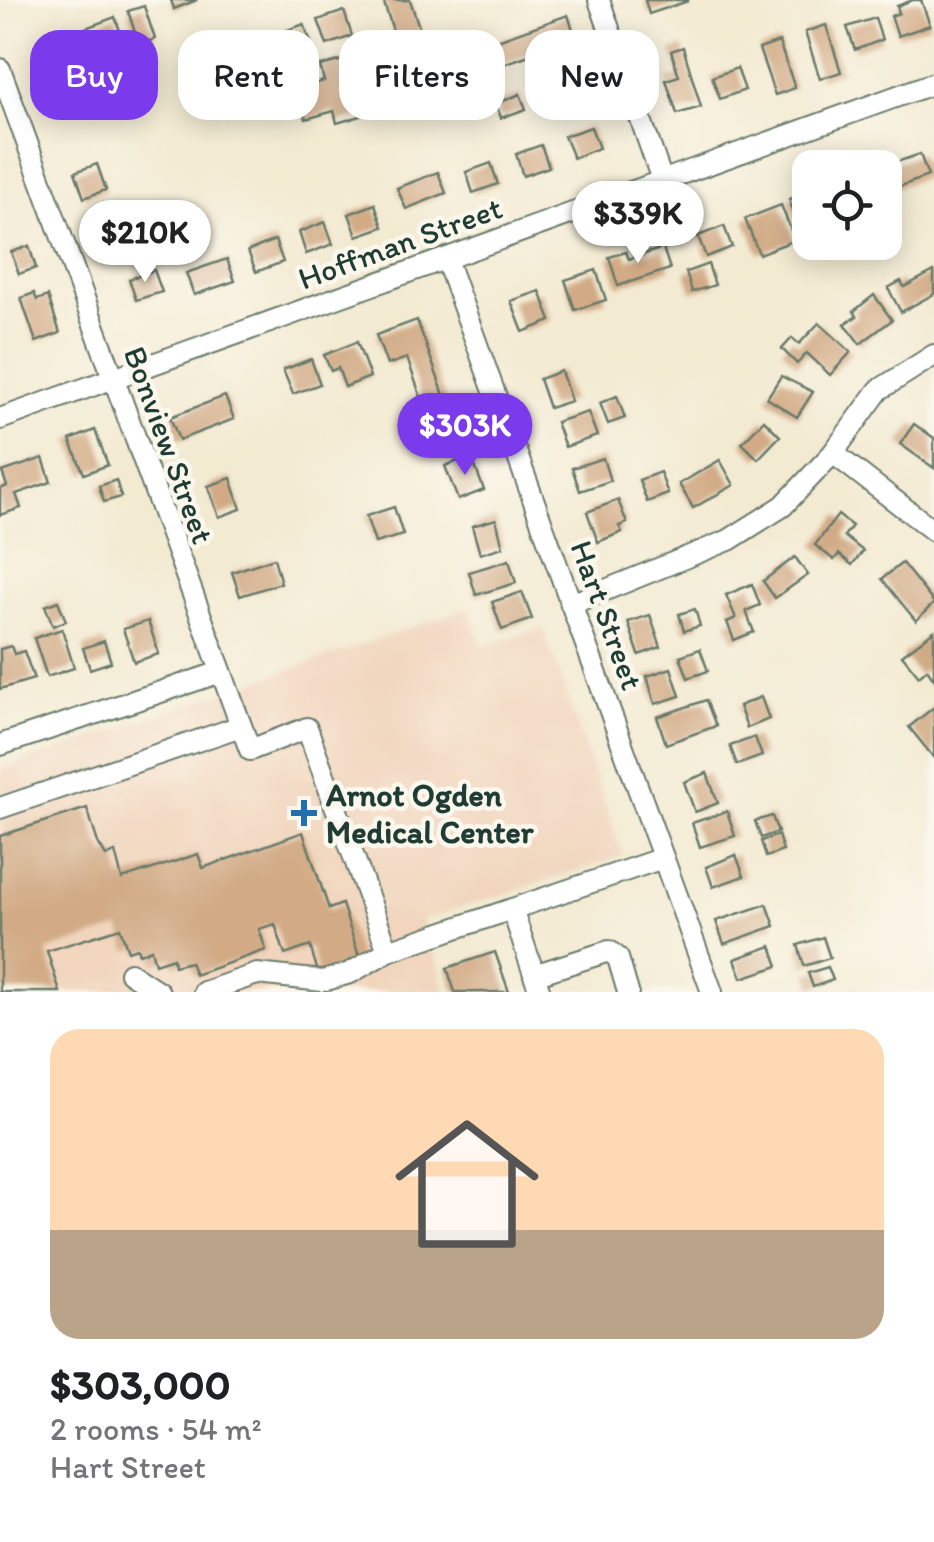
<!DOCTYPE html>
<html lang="en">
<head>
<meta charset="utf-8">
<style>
  body { margin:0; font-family:Itim,sans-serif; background:#f2f2f2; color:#202124; height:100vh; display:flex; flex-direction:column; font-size:38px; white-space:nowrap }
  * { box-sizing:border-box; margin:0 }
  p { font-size:32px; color:#757577 }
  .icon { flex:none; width:55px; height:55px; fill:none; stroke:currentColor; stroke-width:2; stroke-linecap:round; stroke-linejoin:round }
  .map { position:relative; height:992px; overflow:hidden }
  .side { display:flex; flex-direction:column; background:#fff; flex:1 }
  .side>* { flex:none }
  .top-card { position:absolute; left:30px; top:30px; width:875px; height:90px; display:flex; gap:20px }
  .buttons { position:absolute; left:792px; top:150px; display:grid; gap:20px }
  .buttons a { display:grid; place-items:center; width:110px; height:110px; border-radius:20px; background:#fff; box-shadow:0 5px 25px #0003; font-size:50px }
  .price { position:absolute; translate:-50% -85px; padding:0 22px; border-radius:35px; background:#fff; color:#222; font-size:32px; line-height:65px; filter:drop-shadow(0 2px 5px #0008) }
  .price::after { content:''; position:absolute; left:50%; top:60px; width:30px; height:22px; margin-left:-15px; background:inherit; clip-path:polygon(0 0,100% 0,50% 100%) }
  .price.current { background:#7c3aed; color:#fff }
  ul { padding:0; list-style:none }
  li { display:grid; align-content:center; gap:20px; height:530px; padding:0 50px }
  li span { display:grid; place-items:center; height:310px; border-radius:30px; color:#555 }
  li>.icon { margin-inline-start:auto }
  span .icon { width:180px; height:180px; fill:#fffc; stroke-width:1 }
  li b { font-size:42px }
  .pill { padding:0 35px; border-radius:30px; background:#fff; box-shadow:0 5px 25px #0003; font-size:35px; line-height:90px }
  .pill.current { background:#7c3aed; color:#fff }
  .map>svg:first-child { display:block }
  .built { fill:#f1d5bd }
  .building { fill:#d2ab86 }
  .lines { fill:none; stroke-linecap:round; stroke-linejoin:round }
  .minor-casing { stroke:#697a6b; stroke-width:24 }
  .minor { stroke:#fff; stroke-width:20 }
  .poi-dot { fill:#1f6fb2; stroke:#fbf7ec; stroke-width:4 }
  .labels { text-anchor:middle; stroke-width:9; stroke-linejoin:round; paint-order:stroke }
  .street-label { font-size:32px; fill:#1f3d34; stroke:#fbf7ec }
  .poi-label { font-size:32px; font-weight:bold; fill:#1f3d34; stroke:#fbf7ec; text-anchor:start }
</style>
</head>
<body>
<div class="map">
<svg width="934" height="992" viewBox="0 0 934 992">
  <rect width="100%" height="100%" fill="#fbf7ec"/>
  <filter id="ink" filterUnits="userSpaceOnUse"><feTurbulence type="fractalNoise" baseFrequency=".01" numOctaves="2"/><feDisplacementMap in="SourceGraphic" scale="20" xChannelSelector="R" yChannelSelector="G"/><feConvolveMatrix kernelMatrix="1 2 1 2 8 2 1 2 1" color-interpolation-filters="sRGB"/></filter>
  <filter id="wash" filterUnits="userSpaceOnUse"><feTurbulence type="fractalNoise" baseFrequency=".0048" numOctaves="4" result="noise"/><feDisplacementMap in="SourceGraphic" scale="40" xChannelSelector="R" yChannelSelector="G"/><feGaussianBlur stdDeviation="2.25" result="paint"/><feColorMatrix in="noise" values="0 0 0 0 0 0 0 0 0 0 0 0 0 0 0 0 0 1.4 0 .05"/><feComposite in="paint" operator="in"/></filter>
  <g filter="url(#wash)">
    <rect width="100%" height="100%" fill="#f3ead2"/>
    <path class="built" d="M468 608 482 646 543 629 623 856 422 920 447 992H0V770Z"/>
    <g id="blocks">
      <g class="building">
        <path d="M171 0H197L174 9Z"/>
        <path d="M383 0H410L435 75 416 81 408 56 402 58Z"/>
        <path d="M645 0H688V1L649 14Z"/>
        <path d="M913 0H921L930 25 898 36 891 16 899 13 897 6Z"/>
        <path d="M144 6 155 39 139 45 128 11Z"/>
        <path d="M344 11 352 36 327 45 318 20Z"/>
        <path d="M568 15 576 39 471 75 463 52Z"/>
        <path d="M115 17 124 42 61 64 53 40Z"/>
        <path d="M875 18 882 40 855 50 847 27Z"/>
        <path d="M304 24 314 51 271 66 262 39Z"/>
        <path d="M826 25 841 72 820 79 805 32Z"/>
        <path d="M779 42 795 88 775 95 759 49Z"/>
        <path d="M683 47 701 107 677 114 666 80 679 76 671 51Z"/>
        <path d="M343 60 346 71 374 63 383 94 357 101 361 116 337 123 334 111 306 119 298 89 324 81 320 66Z"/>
        <path d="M737 68 745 90 720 99 712 77Z"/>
        <path d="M520 94 526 109 501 118 496 104Z"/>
        <path d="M591 127 599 148 573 158 564 136Z"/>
        <path d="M541 145 549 167 523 176 516 154Z"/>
        <path d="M920 154 928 176 896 188 888 165Z"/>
        <path d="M491 163 498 184 473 193 466 172Z"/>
        <path d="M97 164 106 190 84 198 75 172Z"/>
        <path d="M438 172 446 193 406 209 397 188Z"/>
        <path d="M810 192V227L799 231 789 199Z"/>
        <path d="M375 204 383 227 357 236 349 214Z"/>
        <path d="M781 205 795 240 759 254 745 219Z"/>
        <path d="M113 216 121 240 102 246 94 222Z"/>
        <path d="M325 222 333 244 306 254 299 232Z"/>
        <path d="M724 226 732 247 706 257 698 236Z"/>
        <path d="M275 240 283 262 256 272 248 251Z"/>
        <path d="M29 246 36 268 19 274 11 252Z"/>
        <path d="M663 248 670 269 618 286 609 257 626 252 629 259Z"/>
        <path d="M227 259 235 281 194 295 186 273Z"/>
        <path d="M708 264 715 285 692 292 686 272Z"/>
        <path d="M154 270 162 292 136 300 129 279Z"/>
        <path d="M596 270 606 300 575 310 565 280Z"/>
        <path d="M934 271V294L901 312 888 288 901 281 904 287Z"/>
        <path d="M540 291 551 321 523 332 511 301Z"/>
        <path d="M34 293 37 300 48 296 60 333 36 342 21 298Z"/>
        <path d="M874 295 892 320 860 344 845 324 857 316 854 311Z"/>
        <path d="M417 320 448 406 427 414 407 358 387 365 376 335Z"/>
        <path d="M819 323 851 352 830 375 807 353 797 364 782 349 792 338 799 344Z"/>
        <path d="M357 342 370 377 345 387 338 368 331 371 324 355Z"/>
        <path d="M311 359 320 384 293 394 283 370Z"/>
        <path d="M561 371 571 401 549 408 539 379Z"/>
        <path d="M781 376 813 392 797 417 767 398Z"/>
        <path d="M225 396 234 419 179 440 170 417Z"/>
        <path d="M617 396 625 418 608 424 600 403Z"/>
        <path d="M588 412 597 436 565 447 556 422Z"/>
        <path d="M764 420 780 436 758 459 742 443Z"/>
        <path d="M914 424 934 438V468L900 444Z"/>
        <path d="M95 430 108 465 84 474 70 440Z"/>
        <path d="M471 456 484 490 458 500 445 466Z"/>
        <path d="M43 458 51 482 16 494 21 508 0 515V489L7 486 2 472Z"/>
        <path d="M603 458 610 481 580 491 572 468Z"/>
        <path d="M720 460 734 485 693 508 679 484Z"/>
        <path d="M660 472 668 494 647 502 639 480Z"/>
        <path d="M231 478 241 509 219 517 208 486Z"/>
        <path d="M116 480 121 497 104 502 99 486Z"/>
        <path d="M618 500 627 523 619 526 622 532 598 542 587 512Z"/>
        <path d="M394 507 403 535 375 543 366 516Z"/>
        <path d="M838 515 852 526 844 536 863 551 852 565 839 554 834 560 815 545Z"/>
        <path d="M496 519 503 547 480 554 472 526Z"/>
        <path d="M795 557 808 575 775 598 763 581Z"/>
        <path d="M274 558 281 583 240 596 232 572Z"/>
        <path d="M509 560 516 583 476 595 469 572Z"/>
        <path d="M902 563 934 603 916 621 882 579Z"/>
        <path d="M752 584 760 605 746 611 754 632 734 640 727 622 736 618 726 595Z"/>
        <path d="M522 592 532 619 502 630 492 602Z"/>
        <path d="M58 601 66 621 53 626 45 606Z"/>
        <path d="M695 609 700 626 684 631 679 614Z"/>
        <path d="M650 615 661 647 639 655 628 622Z"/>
        <path d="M148 621 159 654 134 662 123 629Z"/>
        <path d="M62 629 74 668 47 677 34 638Z"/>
        <path d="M934 631V679L927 669 919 676 902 655Z"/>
        <path d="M104 641 111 662 90 669 83 648Z"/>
        <path d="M11 646 14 654 24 651 34 679 0 689V649Z"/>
        <path d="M700 649 708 671 688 678 680 656Z"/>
        <path d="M671 668 680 696 655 704 647 676Z"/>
        <path d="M761 697 769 719 747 728 739 706Z"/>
        <path d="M706 700 716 726 666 744 657 717Z"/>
        <path d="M934 707V758L909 727Z"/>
        <path d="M755 737 762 756 737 765 730 746Z"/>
        <path d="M707 773 718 803 695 812 684 782Z"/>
        <path d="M87 808 98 843 106 856 115 852 122 879 198 854 203 868 303 832 329 909 342 904 360 959 319 975 310 946 285 955 275 924 259 929 266 950 195 975 190 962 174 966 173 958 155 964 151 949 139 954 137 948 128 951 120 928 47 951 60 992H0V836Z"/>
        <path d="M727 811 735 836 700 847 692 823Z"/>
        <path d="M772 816 778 832 761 838 755 821Z"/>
        <path d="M778 835 783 851 766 857 761 841Z"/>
        <path d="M736 855 744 876 713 887 706 867Z"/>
        <path d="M767 904 775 926 724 944 716 921Z"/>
        <path d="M823 937 830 958 804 966 798 945Z"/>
        <path d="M771 946 778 966 742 978 735 959Z"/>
        <path d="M495 952 509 992H455L447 968Z"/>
        <path d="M828 967 833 980 813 987 808 973Z"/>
      </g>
    </g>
  </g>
  <g filter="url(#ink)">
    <use href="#blocks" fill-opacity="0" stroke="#697a6b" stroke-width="2.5"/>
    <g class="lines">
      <g class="minor-casing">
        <g id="minor">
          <path d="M599 0 662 180"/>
          <path d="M0 69 250 750 307 728 388 951 663 858"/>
          <path d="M446 259 712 992"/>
          <path d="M0 419 934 83"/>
          <path d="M833 453 934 531"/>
          <path d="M571 604 729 540 783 506 833 453 879 390 934 355"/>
          <path d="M0 745 221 672"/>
          <path d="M0 808 241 726"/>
          <path d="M512 909 540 992"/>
          <path d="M130 973 159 992"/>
          <path d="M534 975 609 951 618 958 628 992"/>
          <path d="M204 992 257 974 323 981 350 973 388 951"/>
        </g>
      </g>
      <use href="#minor" class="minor"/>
    </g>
  </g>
  <path class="poi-dot" d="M299 798h10v10h10v10h-10v10h-10v-10h-10v-10h10z"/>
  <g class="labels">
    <g class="street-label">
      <text transform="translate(400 243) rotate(-20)" y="11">Hoffman Street</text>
      <text transform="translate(169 445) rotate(70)" y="11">Bonview Street</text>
      <text transform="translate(607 615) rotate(70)" y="11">Hart Street</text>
    </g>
    <g class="poi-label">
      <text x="326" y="806">Arnot Ogden<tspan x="326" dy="37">Medical Center</tspan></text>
    </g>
  </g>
</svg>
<div class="buttons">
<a><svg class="icon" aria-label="locate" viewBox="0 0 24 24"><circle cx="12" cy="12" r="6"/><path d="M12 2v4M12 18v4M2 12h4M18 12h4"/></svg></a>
</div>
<b class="price" style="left:638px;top:266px">$339K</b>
<b class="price" style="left:145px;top:285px">$210K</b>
<b class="price current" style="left:465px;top:478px">$303K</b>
<div class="top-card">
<a class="pill current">Buy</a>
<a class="pill">Rent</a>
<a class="pill">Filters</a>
<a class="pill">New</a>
</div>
</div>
<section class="side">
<ul>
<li><span style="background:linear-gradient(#ffd9b3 65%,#b9a48a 0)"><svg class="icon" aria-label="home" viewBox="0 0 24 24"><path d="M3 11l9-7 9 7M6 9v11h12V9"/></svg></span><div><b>$303,000</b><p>2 rooms · 54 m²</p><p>Hart Street</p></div></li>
</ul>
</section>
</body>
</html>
